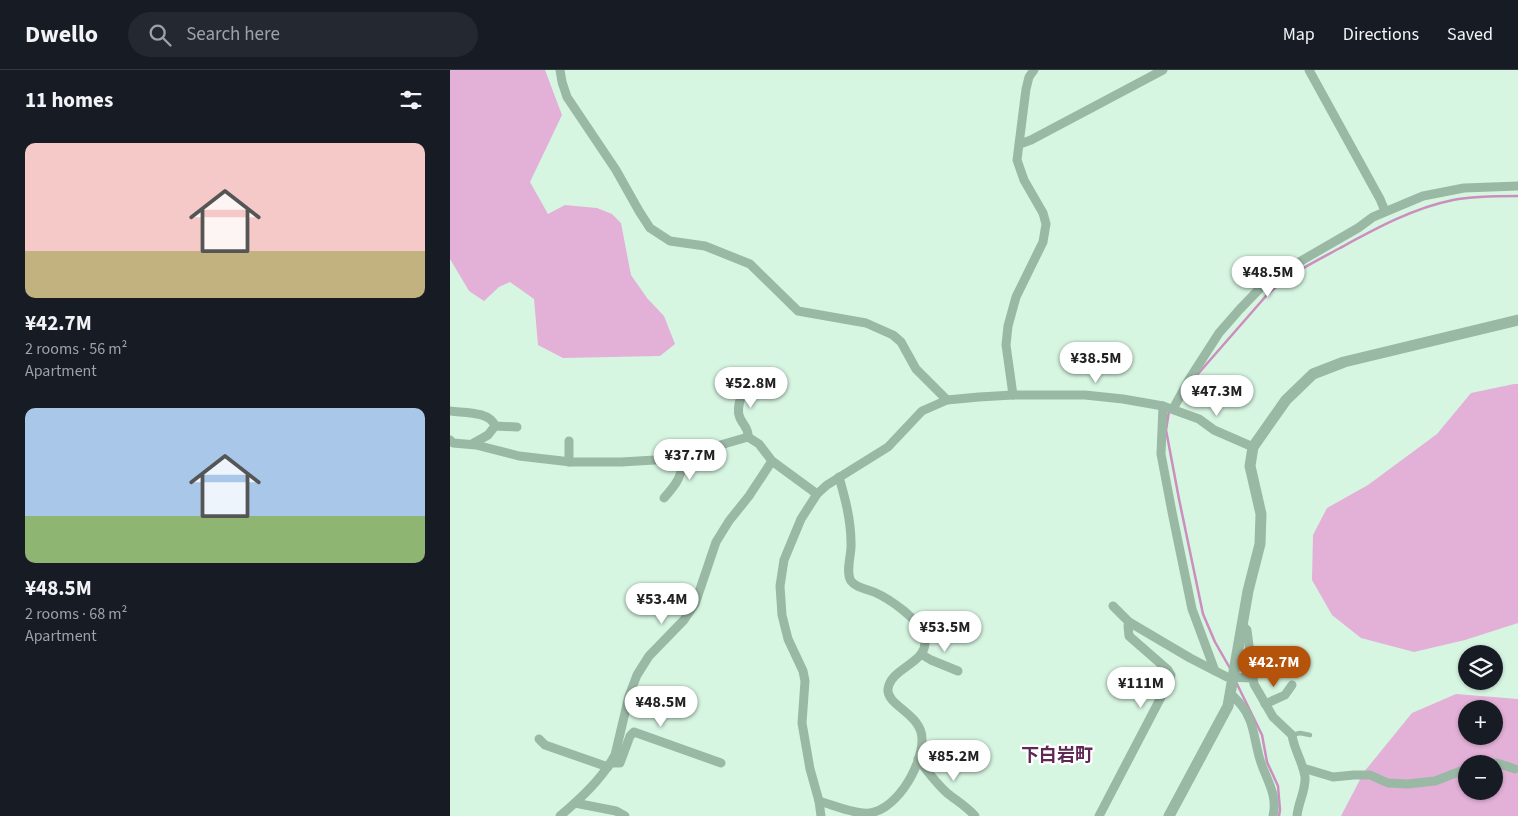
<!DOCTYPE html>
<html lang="en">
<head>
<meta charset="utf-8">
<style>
  body { margin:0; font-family:"Source Sans 3","Noto Sans JP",sans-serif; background:#242831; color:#f1f3f6; height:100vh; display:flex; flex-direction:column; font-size:19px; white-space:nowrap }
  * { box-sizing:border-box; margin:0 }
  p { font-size:16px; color:#9ea1a6 }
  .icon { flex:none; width:28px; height:28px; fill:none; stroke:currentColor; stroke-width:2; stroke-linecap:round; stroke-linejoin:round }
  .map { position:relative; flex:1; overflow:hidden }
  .side { display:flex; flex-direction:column; background:#171b24; width:450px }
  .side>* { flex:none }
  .tools { position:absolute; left:1008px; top:575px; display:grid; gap:10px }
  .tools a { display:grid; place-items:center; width:45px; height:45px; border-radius:50%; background:#171b24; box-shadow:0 1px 4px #0004; font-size:25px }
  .price { position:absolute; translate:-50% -42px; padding:0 11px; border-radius:18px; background:#fff; color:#222; font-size:16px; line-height:32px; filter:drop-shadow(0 1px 2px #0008) }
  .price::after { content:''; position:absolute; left:50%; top:30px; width:15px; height:11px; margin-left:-8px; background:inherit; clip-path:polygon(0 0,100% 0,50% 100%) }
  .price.current { background:#b45309; color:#fff }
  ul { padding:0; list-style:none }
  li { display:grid; align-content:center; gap:10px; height:265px; padding:0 25px }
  li span { display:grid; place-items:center; height:155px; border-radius:10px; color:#555 }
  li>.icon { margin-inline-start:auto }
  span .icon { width:90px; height:90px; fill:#fffc; stroke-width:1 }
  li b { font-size:21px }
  h2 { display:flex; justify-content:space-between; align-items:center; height:60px; padding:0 25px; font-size:21px }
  header { display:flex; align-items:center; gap:30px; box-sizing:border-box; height:70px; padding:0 25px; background:#171b24; border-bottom:1px solid #363941 }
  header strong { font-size:24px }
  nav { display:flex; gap:28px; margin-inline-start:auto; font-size:18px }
  .search { width:350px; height:45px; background:#242831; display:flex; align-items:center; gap:12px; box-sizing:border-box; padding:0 18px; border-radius:28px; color:#9ea1a6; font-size:19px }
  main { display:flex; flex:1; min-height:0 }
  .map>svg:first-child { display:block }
  .green { fill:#e3b0d7; fill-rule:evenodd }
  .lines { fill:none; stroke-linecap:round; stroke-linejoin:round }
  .stream { stroke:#cc8ebe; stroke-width:2.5 }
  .service { stroke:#9ab9a5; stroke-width:4.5 }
  .minor { stroke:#9ab9a5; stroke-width:9 }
  .tertiary { stroke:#9ab9a5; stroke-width:11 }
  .labels { text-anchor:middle; stroke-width:4.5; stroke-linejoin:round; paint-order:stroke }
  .quarter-label { font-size:18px; font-weight:bold; fill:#5f2955; stroke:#fff }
</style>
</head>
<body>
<header>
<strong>Dwello</strong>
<div class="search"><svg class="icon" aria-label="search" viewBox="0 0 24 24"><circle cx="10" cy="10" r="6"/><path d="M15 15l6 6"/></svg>Search here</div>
<nav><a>Map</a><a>Directions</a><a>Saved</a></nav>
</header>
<main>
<section class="side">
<h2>11 homes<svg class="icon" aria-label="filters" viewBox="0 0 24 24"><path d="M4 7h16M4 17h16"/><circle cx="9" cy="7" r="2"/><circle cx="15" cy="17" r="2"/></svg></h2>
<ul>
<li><span style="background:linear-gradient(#f6c9c9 70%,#c2b280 0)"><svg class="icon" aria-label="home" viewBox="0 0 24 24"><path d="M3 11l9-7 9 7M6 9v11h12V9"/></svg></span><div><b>¥42.7M</b><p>2 rooms · 56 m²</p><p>Apartment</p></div></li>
<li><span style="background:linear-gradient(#a9c7e8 70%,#8fb573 0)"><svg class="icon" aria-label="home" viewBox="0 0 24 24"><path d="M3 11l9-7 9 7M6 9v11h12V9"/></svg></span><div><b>¥48.5M</b><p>2 rooms · 68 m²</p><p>Apartment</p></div></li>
</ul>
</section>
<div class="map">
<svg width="1068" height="746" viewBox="0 0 1068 746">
  <rect width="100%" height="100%" fill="#d7f6e2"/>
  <g class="green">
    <path d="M0 0H95L112 45 80 112 98 144 115 135 147 138 162 144 171 153 181 205 197 228 214 246 225 274 210 286 113 288 88 275 84 229 60 212 49 217 34 231 19 221 0 189Z"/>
    <path d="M1064 314H1068V553L1015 570 964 582 911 568 882 545 862 510 863 465 877 438 918 415 987 364 1021 323Z"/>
    <path d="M1006 624 1068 629V746H891L914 702 962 643ZM1016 639H1044V666H1016ZM1016 694H1044V721H1016Z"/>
  </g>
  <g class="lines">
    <g class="stream">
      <path d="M747 305 816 226C837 205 864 192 890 178 925 159 963 138 1003 130 1024 126 1047 126 1068 126"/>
      <path d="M719 341 716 360 729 429 753 544 765 572 781 600"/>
      <path d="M786 612 812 665 817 692 828 716 830 740 829 746"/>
    </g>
    <path class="service" d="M842 665 850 663 860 665"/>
    <g class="minor">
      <path d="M110 0 112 12 117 27 166 100 189 141 200 158 220 171 255 176 300 194 348 241 416 253 443 265 451 272 466 299 497 330"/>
      <path d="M859 0 930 129 935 141"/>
      <path d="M570 74 581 70 713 0"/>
      <path d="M563 325 556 275 558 256 566 227 593 172 596 154 593 143 574 110 567 90 576 19 579 7 584 0"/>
      <path d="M713 336 711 384 722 442 742 539 765 601"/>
      <path d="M723 339 740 308 769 263 790 239 818 210 908 158 923 147 973 126 1014 118 1068 116"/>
      <path d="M0 341C14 343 40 341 45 356L38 365 22 374"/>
      <path d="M45 356 67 357"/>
      <path d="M298 367C299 357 291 354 289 345 286 334 295 317 299 306"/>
      <path d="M0 370 3 373 26 375 69 386 121 392H171L222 389 298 367 309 374 322 391 367 424"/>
      <path d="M119 392V371"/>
      <path d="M214 428C223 418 237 402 230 387"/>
      <path d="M663 536 679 552 740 588 777 607 802 608"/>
      <path d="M793 556 797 560 804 614 823 647 842 665C844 680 853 692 855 707 856 720 848 733 847 746"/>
      <path d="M471 584 481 590 508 601"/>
      <path d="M780 623C788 631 795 638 799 648 804 659 805 671 808 682 812 704 829 722 823 746"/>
      <path d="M815 634 835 625 842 615"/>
      <path d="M89 669 95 675 158 697"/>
      <path d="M468 689C477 701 486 713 497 723 507 731 517 737 525 746"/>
      <path d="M161 693H170L180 666 184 662 271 693"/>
      <path d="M1036 694 1047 693 1065 699"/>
      <path d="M853 698 883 707 904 705H920L938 713 958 714 985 711 1016 699"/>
      <path d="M369 731C383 735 399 742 413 743 444 746 472 697 472 670 473 644 436 636 438 619 441 596 482 593 474 566 469 549 440 529 424 522 417 519 406 518 401 511 395 501 402 484 401 473 401 450 395 428 389 407"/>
      <path d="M125 733 166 741 175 746"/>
      <path d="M110 746C130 729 152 709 165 685L179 626 187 605 199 586 234 550 245 534 266 472 279 451 299 426 322 391"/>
      <path d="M371 746 369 731 360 699 352 653 355 611 353 601 338 569 332 545 330 516 334 490 351 449 367 424 377 415 438 377 472 341 497 330 529 327 563 325H635L673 329 713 336 749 349 764 360 803 377"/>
      <path d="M649 746 720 610 721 605 718 600 679 566 678 556 679 552"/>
    </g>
    <path class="tertiary" d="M719 746 778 636 798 521 810 474 811 444 800 396 803 377 836 330 863 304 894 292 1068 250"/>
  </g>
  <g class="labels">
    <g class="quarter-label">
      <text x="607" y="691">下白岩町</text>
    </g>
  </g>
</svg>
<div class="tools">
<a><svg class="icon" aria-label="layers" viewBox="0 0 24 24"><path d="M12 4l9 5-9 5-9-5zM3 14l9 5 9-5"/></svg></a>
<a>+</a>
<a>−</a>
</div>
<b class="price" style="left:818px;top:228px">¥48.5M</b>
<b class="price" style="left:646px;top:314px">¥38.5M</b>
<b class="price" style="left:301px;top:339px">¥52.8M</b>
<b class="price" style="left:767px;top:347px">¥47.3M</b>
<b class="price" style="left:240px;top:411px">¥37.7M</b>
<b class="price" style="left:212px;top:555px">¥53.4M</b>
<b class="price" style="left:495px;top:583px">¥53.5M</b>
<b class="price current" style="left:824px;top:618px">¥42.7M</b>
<b class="price" style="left:691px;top:639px">¥111M</b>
<b class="price" style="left:211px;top:658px">¥48.5M</b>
<b class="price" style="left:504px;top:712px">¥85.2M</b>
</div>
</main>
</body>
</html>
